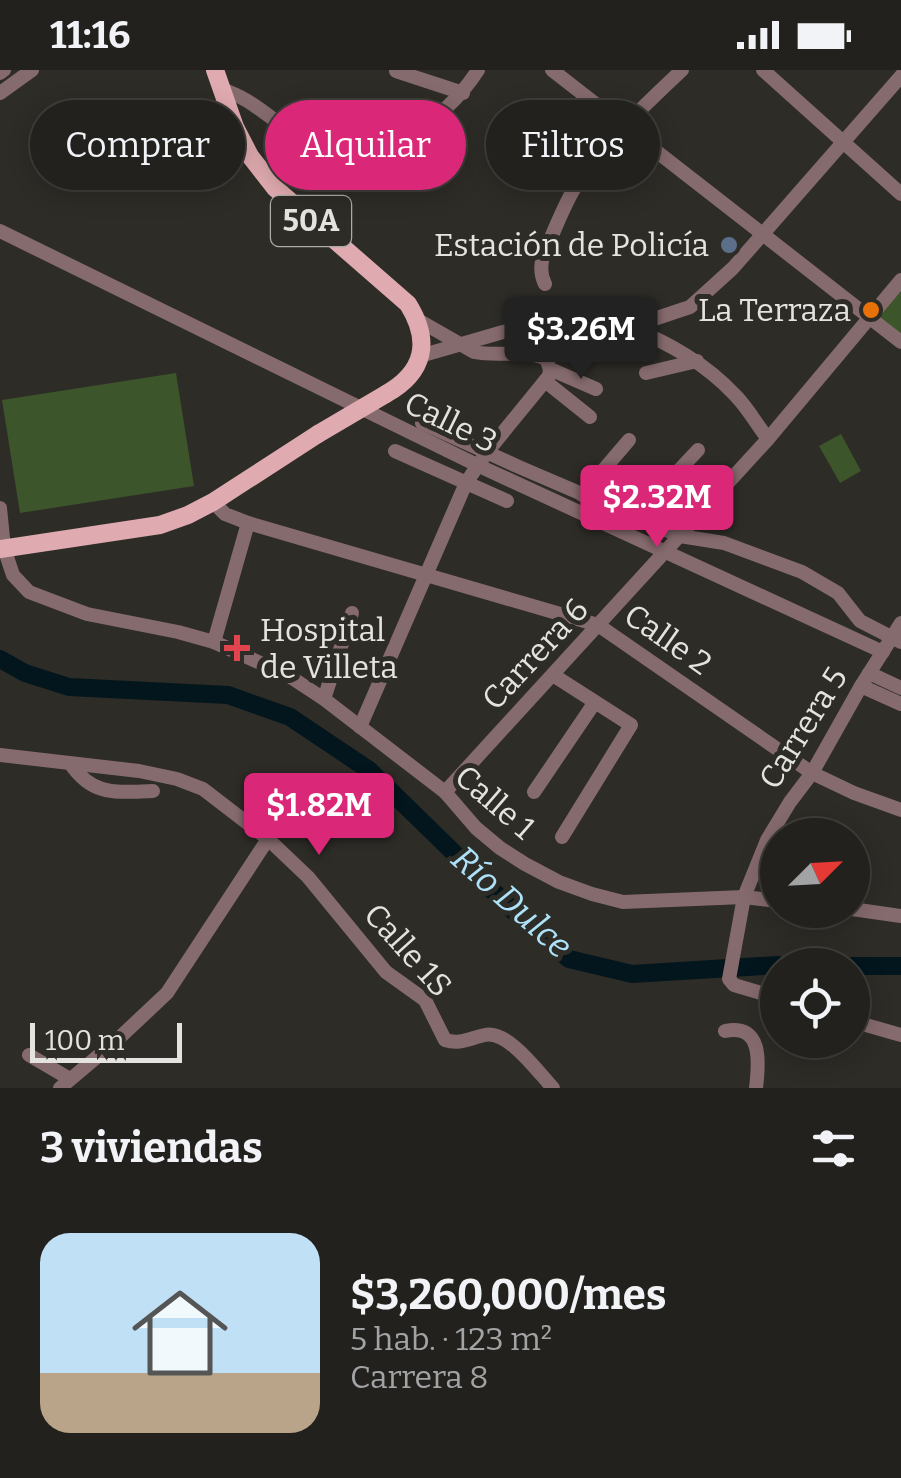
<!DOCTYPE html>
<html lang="es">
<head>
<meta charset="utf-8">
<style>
  body { margin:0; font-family:Bitter,serif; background:#2a2926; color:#f1f3f6; height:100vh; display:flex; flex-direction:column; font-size:38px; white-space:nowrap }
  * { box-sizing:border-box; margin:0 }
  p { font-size:32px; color:#a2a3a4 }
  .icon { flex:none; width:55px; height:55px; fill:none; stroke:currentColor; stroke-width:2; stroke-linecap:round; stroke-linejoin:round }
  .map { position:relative; height:1018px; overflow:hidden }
  .side { display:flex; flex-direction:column; background:#22211d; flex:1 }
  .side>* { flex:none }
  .hud { position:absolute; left:30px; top:30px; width:842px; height:90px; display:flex; gap:20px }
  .needle { width:65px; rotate:66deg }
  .fabs { position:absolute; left:760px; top:748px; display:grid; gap:20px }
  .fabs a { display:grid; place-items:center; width:110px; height:110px; border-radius:50%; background:#22211d; box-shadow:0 5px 25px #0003,0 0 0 2px #3f3e3b; font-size:50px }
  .scale { position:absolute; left:30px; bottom:25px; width:152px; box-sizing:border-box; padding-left:10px; border:5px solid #e4e3e0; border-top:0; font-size:28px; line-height:35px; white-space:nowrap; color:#e4e3e0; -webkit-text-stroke:8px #2d2c27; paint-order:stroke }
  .price { position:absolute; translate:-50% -85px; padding:0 22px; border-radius:10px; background:#db2777; color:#fff; font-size:32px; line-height:65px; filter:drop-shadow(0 2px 5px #0008) }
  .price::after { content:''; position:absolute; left:50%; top:60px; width:30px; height:22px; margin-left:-15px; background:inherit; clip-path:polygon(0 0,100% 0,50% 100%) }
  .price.selected { background:#222; color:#fff }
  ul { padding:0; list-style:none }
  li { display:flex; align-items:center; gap:30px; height:250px; padding:0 40px }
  li span { display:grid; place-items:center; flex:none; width:280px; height:200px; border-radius:30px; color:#555 }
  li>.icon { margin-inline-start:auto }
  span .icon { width:120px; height:120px; fill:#fffc; stroke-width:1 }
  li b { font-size:42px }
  h2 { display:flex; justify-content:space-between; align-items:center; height:120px; padding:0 40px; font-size:42px }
  .tag { padding:0 35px; border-radius:45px; background:#22211d; box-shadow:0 5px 25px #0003,0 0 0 2px #3f3e3b; font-size:35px; line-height:90px }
  .tag.selected { background:#db2777; color:#fff }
  .status { display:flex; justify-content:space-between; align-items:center; height:70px; padding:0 50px; background:#22211d; direction:ltr }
  .status svg { height:28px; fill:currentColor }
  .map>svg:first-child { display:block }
  .green { fill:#3d552a }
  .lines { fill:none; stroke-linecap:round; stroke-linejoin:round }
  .river { stroke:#03151d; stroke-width:18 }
  .minor { stroke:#866b6e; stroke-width:14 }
  .major { stroke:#e0abb0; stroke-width:18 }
  .major-bridge { stroke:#e0abb0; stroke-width:18 }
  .service-dot { fill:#5c6f8a; stroke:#2d2c27; stroke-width:4 }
  .food-dot { fill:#e8710a; stroke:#2d2c27; stroke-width:4 }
  .health-dot { fill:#e0444e; stroke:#2d2c27; stroke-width:4 }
  .labels { text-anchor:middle; stroke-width:10; stroke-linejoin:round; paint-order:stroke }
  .shield { fill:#2d2c27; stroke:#adaca8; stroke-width:2.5 }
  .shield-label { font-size:30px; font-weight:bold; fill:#e4e3e0 }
  .poi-label { font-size:32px; fill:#e4e3e0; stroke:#2d2c27; text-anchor:end }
  .street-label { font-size:32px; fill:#e4e3e0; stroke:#2d2c27 }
  .water-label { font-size:35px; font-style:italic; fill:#aee2f9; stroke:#2d2c27 }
</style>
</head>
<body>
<div class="status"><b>11:16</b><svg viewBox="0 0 49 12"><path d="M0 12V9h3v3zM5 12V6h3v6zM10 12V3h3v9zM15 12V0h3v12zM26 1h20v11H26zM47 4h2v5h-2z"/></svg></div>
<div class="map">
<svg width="901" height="1018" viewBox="0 0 901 1018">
  <rect width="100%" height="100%" fill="#2d2c27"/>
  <g class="green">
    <path d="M901 210V272L869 247Z"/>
    <path d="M176 303 194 416 20 443 2 330Z"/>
    <path d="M841 364 861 401 840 413 819 376Z"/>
  </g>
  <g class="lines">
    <g class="river">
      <path d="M0 589 25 603 69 617 228 625 290 647 369 700 532 859 569 889 632 904 778 895"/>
      <path d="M852 896H901"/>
    </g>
    <g class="minor">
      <path d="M552 0 901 272"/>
      <path d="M763 0 901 124"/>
      <path d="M396 1 463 23"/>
      <path d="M0 3 4 0"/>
      <path d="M220 19C256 29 274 55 306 70 372 100 443 55 478 0"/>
      <path d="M0 23 32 0"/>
      <path d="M0 161 477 395 883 582"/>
      <path d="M545 214C536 196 545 181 553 163 561 145 569 124 581 108 610 67 646 34 682 0"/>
      <path d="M418 250 474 282C498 287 525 279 546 289L550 299 596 319"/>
      <path d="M630 257C670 274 705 293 735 325 748 338 757 355 768 369"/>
      <path d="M420 286 503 262 545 255 588 253 630 257 690 237 733 198 901 6"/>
      <path d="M646 303 697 291"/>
      <path d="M545 311 590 347"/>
      <path d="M422 353 519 397 680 466 724 473 802 502 838 523 860 551 901 572"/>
      <path d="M395 381 507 431"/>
      <path d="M582 425 629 370"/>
      <path d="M213 432 225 444 248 453 598 555 812 703 854 723 901 740"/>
      <path d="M0 438 4 478 13 505 29 522 87 544 178 562 214 572 289 606 324 629 445 722 476 758 500 778 525 794 559 812 592 824 623 832 744 827 778 831"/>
      <path d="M635 447 698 380"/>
      <path d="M214 572 248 453"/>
      <path d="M869 603 901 618"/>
      <path d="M553 605 631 655 562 767"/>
      <path d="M861 616 901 634"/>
      <path d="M324 629 352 543"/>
      <path d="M360 657 466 413 487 382 549 306 550 299"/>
      <path d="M0 685 139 701 177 709 203 719 268 769 308 807 386 902 425 930 445 970C460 975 470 968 485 965 508 960 538 1002 553 1018"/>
      <path d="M70 693C93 727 116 722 153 721"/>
      <path d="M445 722 768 369 901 210"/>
      <path d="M534 722 595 632"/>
      <path d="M852 839 901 846"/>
      <path d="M778 928 734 915 729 909 744 827 767 770 790 732 812 703 861 616 901 553"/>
      <path d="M852 951 901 965"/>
      <path d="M725 961C763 953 759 993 756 1018"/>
      <path d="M29 985 70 1009"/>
      <path d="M60 1018 116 971 167 923 268 769"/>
    </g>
    <g class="major">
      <path d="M215 0 235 57 250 86 275 118 408 234C431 271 425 302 386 324"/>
      <path d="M0 479 160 455 188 445 213 432 318 364"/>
    </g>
    <path class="major-bridge" d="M318 364 386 324"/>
  </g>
  <circle class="service-dot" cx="729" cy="175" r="10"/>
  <circle class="food-dot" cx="871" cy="240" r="10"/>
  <path class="health-dot" d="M232 563h10v10h10v10h-10v10h-10v-10h-10v-10h10z"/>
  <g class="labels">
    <rect class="shield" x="271" y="126" width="80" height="50" rx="8"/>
    <g class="shield-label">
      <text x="311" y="161">50A</text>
    </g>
    <g class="poi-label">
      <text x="709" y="186">Estación de Policía</text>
      <text x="851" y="251">La Terraza</text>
      <text x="260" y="571" text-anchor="start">Hospital<tspan x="260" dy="37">de Villeta</tspan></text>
    </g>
    <g class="street-label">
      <text transform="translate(451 352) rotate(26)" y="11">Calle 3</text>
      <text transform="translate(668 569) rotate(35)" y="11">Calle 2</text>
      <text transform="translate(535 584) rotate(-47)" y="11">Carrera 6</text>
      <text transform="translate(803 658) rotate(-58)" y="11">Carrera 5</text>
      <text transform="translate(495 732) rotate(41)" y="11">Calle 1</text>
      <text transform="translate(408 880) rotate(48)" y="11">Calle 1S</text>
    </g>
    <g class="water-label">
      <text transform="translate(512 832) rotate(42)" y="12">Río Dulce</text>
    </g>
  </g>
</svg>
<div class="fabs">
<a><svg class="needle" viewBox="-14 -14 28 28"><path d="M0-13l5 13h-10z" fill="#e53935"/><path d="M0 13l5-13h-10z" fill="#a2a3a4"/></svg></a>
<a><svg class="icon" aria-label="locate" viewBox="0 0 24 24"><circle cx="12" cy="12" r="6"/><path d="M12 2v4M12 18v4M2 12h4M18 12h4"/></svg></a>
</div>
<div class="scale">100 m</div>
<b class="price selected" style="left:581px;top:312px">$3.26M</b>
<b class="price" style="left:657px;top:480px">$2.32M</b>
<b class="price" style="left:319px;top:788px">$1.82M</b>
<div class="hud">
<a class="tag">Comprar</a>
<a class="tag selected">Alquilar</a>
<a class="tag">Filtros</a>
</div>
</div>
<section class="side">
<h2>3 viviendas<svg class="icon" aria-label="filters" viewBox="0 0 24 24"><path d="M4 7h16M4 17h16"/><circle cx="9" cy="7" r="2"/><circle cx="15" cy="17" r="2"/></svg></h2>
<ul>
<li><span style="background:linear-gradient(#bfe0f5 70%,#b9a48a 0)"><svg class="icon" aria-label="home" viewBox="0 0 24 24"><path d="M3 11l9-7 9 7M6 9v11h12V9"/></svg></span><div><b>$3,260,000/mes</b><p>5 hab. · 123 m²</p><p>Carrera 8</p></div></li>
</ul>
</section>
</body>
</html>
